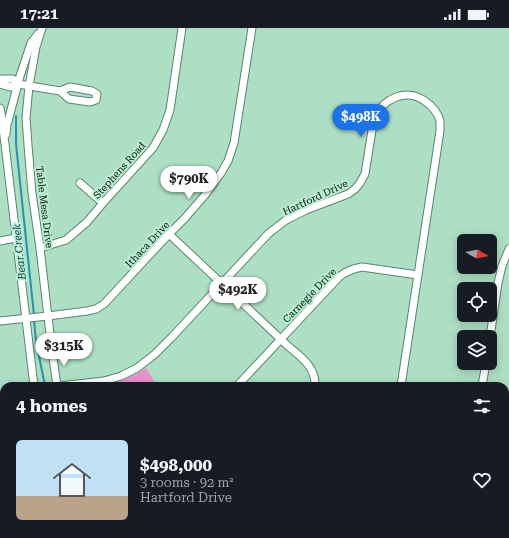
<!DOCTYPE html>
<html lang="en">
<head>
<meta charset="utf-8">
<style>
  body { margin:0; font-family:"Roboto Serif",serif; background:#20242c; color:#f1f3f6; height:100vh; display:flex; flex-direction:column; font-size:15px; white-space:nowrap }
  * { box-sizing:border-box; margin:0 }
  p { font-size:13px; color:#9ea1a6 }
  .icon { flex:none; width:22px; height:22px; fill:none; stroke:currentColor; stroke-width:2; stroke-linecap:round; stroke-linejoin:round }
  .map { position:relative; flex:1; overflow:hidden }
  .side { position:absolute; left:0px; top:354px; width:509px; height:156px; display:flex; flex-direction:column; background:#171b24; border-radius:12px 12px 0 0; box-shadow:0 2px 10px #0003 }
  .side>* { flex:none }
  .needle { width:26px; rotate:99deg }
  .tools { position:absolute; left:457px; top:206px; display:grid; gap:8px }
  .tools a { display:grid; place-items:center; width:40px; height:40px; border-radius:6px; background:#171b24; box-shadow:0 2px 10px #0003; font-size:20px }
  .price { position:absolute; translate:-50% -34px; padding:0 9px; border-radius:14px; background:#fff; color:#222; font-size:13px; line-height:26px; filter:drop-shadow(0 1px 2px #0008) }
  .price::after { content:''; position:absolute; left:50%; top:24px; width:12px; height:9px; margin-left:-6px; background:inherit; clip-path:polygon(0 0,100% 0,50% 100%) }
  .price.on { background:#1a73e8; color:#fff }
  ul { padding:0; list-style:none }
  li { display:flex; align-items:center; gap:12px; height:100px; padding:0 16px }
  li+li { border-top:1px solid #363941 }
  li span { display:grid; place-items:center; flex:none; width:112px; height:80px; border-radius:6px; color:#555 }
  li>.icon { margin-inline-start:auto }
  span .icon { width:48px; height:48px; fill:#fffc; stroke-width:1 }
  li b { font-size:17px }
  h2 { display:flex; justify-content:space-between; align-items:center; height:48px; padding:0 16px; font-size:17px }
  .status { display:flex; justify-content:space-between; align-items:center; height:28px; padding:0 20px; background:#171b24; direction:ltr }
  .status svg { height:11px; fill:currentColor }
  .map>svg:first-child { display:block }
  .green { fill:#ec90cd }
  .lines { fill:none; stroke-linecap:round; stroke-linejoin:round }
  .stream { stroke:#2095af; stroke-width:2 }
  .minor-casing { stroke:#57866d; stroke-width:9 }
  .minor { stroke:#fff; stroke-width:7 }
  .labels { text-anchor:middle; stroke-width:4; stroke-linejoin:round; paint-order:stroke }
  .street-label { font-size:10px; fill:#061910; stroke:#baecd0 }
  .water-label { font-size:11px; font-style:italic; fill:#004454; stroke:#baecd0 }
</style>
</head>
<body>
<div class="status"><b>17:21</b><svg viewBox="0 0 49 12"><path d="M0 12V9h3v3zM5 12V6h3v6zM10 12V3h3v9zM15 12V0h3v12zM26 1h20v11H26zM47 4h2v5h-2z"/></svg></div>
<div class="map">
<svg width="509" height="510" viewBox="0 0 509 510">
  <rect width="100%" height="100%" fill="#addfc4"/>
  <path class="green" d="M146 340 157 358H104C119 354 133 349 146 340Z"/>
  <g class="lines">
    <g class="stream">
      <path d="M16 88V116L34 287"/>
      <path d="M34 292 36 313 45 358"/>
      <path d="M152 506 156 510"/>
    </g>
    <g class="minor-casing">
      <g id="minor">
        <path d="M42 0 36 19 29 58 26 90 28 117 32 165 40 220 52 323 57 358"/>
        <path d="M0 51H13L18 56"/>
        <path d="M0 56 11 59 18 56 60 63 69 71 90 74 96 72 97 66 92 63 70 59 60 63"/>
        <path d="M0 80C3 92 3 104 5 116L34 358"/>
        <path d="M6 106 7 97 20 48 31 15 38 6"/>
        <path d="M80 155 103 175"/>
        <path d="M169 206 288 318C301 329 316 339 315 358"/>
        <path d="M0 213 16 210"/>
        <path d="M40 220 66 212 87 194 103 175 153 120 163 102 170 82 182 0"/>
        <path d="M0 293 48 288 87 283 96 281 104 276 169 206 185 190 205 167 221 145 228 133 234 115 252 0"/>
        <path d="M490 309 498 255 502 238 509 221"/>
        <path d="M60 358 104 353 121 348 137 340 155 326 172 309 268 206 286 192 306 182 348 166 355 161 360 155 365 146 374 90C384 70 406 60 425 73 432 78 438 85 440 93 440 96 440 100 440 103L401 358"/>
        <path d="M237 358 339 249C346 243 352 241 362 239L418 247"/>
        <path d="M482 358 486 335"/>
        <path d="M0 367 4 366"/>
        <path d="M0 441 4 440"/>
        <path d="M505 467 509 468"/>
        <path d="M135 506 139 510"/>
        <path d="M169 506 174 510"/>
        <path d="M57 510 60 506"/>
        <path d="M192 510 195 506"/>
        <path d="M303 510C312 508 321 509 330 510"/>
      </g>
    </g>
    <use href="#minor" class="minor"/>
  </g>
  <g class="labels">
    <g class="street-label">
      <text transform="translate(119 142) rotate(-48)" y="4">Stephens Road</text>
      <text transform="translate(315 169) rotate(-25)" y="4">Hartford Drive</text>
      <text transform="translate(45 179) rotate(83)" y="4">Table Mesa Drive</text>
      <text transform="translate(147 216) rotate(-47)" y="4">Ithaca Drive</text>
      <text transform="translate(309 267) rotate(-46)" y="4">Carnegie Drive</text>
    </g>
    <g class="water-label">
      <text transform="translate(19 224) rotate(-96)" y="4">Bear Creek</text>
    </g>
  </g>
</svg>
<div class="tools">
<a><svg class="needle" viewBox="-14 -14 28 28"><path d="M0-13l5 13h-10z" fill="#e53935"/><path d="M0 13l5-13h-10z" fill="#9ea1a6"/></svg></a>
<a><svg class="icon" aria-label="locate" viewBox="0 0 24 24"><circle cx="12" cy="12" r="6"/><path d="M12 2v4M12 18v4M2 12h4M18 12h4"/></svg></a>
<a><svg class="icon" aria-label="layers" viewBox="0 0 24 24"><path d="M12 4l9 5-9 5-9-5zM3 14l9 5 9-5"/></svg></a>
</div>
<b class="price on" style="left:361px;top:110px">$498K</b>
<b class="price" style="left:189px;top:172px">$790K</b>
<b class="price" style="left:238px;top:283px">$492K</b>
<b class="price" style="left:64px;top:339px">$315K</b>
<section class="side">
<h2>4 homes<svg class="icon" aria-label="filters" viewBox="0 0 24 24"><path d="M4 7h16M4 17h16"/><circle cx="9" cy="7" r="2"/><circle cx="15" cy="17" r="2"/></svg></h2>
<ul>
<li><span style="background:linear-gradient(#bfe0f5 70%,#b9a48a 0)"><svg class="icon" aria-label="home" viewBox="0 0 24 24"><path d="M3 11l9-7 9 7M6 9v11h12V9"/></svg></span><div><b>$498,000</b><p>3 rooms · 92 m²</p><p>Hartford Drive</p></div><svg class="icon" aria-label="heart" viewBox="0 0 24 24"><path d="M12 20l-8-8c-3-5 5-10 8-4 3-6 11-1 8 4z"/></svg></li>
</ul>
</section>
</div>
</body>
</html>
